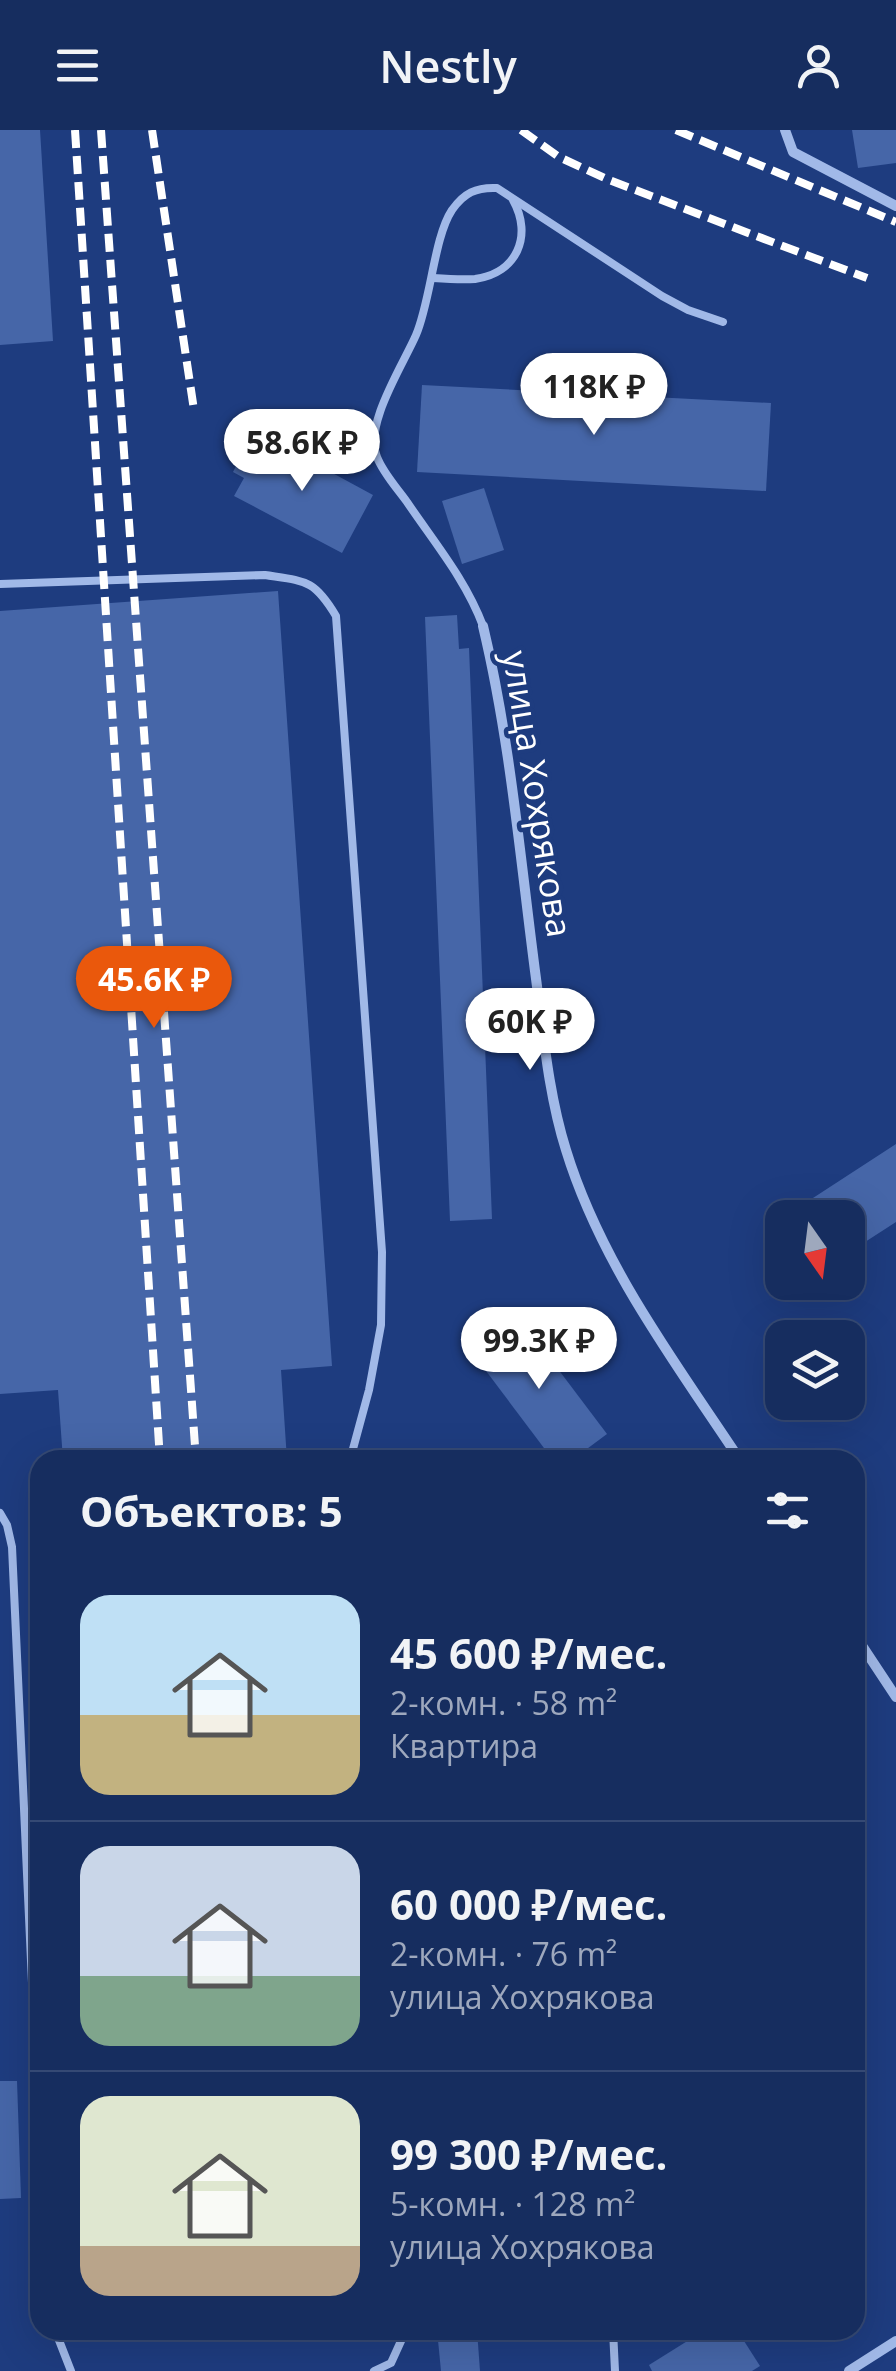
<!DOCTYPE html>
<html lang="ru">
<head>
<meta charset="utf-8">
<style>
  body { margin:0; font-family:"Open Sans",sans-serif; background:#1f3565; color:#f1f3f6; height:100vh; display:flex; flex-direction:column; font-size:38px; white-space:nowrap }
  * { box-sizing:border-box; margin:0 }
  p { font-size:32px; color:#9ea8bd }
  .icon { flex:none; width:55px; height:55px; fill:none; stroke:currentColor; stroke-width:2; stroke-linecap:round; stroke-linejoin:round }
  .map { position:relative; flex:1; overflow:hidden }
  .panel { position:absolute; left:30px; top:1320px; width:835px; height:890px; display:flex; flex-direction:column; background:#162d5f; border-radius:30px; box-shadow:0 10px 40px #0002,0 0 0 2px #354974 }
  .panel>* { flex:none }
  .needle { width:65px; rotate:166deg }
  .fabs { position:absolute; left:765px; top:1070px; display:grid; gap:20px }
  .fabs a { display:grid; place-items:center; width:100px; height:100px; border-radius:20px; background:#162d5f; box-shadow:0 10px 40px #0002,0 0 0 2px #354974; font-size:50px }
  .price { position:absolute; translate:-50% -85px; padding:0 22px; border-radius:35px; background:#fff; color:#222; font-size:32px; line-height:65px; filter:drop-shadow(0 2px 5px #0008) }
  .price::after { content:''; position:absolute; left:50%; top:60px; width:30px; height:22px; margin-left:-15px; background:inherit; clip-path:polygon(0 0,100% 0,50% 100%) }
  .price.active { background:#ea580c; color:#fff }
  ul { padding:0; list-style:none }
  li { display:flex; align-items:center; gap:30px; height:250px; padding:0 50px }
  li+li { border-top:2px solid #354974 }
  li span { display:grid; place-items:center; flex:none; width:280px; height:200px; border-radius:30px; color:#555 }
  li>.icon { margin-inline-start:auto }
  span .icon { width:120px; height:120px; fill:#fffc; stroke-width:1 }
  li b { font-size:42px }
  h2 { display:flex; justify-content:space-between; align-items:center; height:120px; padding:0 50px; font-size:42px }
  header { display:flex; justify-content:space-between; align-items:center; height:130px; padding:0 50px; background:#162d5f; font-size:45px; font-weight:600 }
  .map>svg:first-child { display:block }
  .building { fill:#4666a8 }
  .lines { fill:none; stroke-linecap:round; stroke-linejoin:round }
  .lane { stroke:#a1b9e8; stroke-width:8 }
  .street { stroke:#a1b9e8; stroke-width:10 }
  .rail { stroke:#fff; stroke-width:8; stroke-dasharray:18 8; stroke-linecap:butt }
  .labels { text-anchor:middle; stroke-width:9; stroke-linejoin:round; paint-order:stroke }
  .street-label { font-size:35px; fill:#fff; stroke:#1e3c7f }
</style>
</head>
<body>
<header><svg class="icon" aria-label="menu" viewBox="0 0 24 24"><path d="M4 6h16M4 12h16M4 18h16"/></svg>Nestly<svg class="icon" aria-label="person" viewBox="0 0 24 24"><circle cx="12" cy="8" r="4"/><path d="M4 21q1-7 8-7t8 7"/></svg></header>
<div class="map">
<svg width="896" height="2241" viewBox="0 0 896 2241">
  <rect width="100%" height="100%" fill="#1e3c7f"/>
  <g class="building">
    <path d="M0 0H40L53 211 0 215Z"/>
    <path d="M852 0H896V33L858 38Z"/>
    <path d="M422 255 771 273 766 361 417 342Z"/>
    <path d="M266 307 373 365 342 423 234 366 244 348 233 342 241 326 253 332Z"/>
    <path d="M484 358 504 420 462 434 442 371Z"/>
    <path d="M278 461 332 1236 281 1240 287 1330H63L58 1260 0 1264V481Z"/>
    <path d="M457 485 459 519 469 518 492 1089 450 1091 425 487Z"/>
    <path d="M896 1014V1092L848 1123V1088H797L793 1081Z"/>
    <path d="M518 1186 607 1304 572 1330H553L471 1221Z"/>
    <path d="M0 1951H17L21 2068 0 2069Z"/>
    <path d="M437 2200H477L480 2241H441Z"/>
    <path d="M705 2200H737L760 2236 752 2241H652L649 2235Z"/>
  </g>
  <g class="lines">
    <g class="lane">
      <path d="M433 148C447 149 462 150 475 149 517 143 533 106 513 70"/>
      <path d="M0 454 265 445C305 451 314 449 336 486L382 1122 381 1195 369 1260 350 1330"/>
      <path d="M483 496C466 450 434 412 407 372 397 358 383 343 377 327 363 296 403 235 416 205 431 170 434 107 452 80 464 63 476 57 497 58L662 166 688 180 723 192"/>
      <path d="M0 1383 7 1395 12 1417 40 2027"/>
      <path d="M55 2200 71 2241"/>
      <path d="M613 2200 615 2241"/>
      <path d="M374 2241 391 2233 406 2200"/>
    </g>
    <g class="street">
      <path d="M785 0 793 22 896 76"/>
      <path d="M483 496C510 609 520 726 535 841 543 900 548 963 566 1020 601 1134 675 1232 740 1330"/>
      <path d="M855 1505 896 1567"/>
      <path d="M849 2241 896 2211"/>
    </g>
    <g class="rail">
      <path d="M75 0 160 1330"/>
      <path d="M101 0 196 1330"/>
      <path d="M152 0 194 280"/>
      <path d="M521 0 559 27 609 50 867 148"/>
      <path d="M676 0 896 92"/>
    </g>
  </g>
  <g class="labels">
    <g class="street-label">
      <text transform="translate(537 664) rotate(81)" y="12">улица Хохрякова</text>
    </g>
  </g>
</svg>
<div class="fabs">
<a><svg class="needle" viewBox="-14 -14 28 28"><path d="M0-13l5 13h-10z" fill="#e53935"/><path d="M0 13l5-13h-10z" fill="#9ea8bd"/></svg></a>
<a><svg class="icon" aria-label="layers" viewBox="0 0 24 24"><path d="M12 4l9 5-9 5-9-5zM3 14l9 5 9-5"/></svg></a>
</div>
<b class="price" style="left:594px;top:308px">118K ₽</b>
<b class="price" style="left:302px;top:364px">58.6K ₽</b>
<b class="price active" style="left:154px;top:901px">45.6K ₽</b>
<b class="price" style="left:530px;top:943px">60K ₽</b>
<b class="price" style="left:539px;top:1262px">99.3K ₽</b>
<section class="panel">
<h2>Объектов: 5<svg class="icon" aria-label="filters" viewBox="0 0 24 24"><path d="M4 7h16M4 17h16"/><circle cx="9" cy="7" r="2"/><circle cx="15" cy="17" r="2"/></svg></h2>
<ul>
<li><span style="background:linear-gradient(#bfe0f5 60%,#c2b280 0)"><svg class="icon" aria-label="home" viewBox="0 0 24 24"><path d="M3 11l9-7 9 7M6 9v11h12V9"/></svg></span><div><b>45 600 ₽/мес.</b><p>2-комн. · 58 m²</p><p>Квартира</p></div></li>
<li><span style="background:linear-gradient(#c9d6e8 65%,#7fa58c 0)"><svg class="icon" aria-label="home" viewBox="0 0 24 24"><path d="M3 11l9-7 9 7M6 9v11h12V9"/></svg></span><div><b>60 000 ₽/мес.</b><p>2-комн. · 76 m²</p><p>улица Хохрякова</p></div></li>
<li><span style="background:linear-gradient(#dfe7d0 75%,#b9a48a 0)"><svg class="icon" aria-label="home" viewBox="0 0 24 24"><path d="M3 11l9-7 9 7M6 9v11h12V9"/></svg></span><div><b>99 300 ₽/мес.</b><p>5-комн. · 128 m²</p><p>улица Хохрякова</p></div></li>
</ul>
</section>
</div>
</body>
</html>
